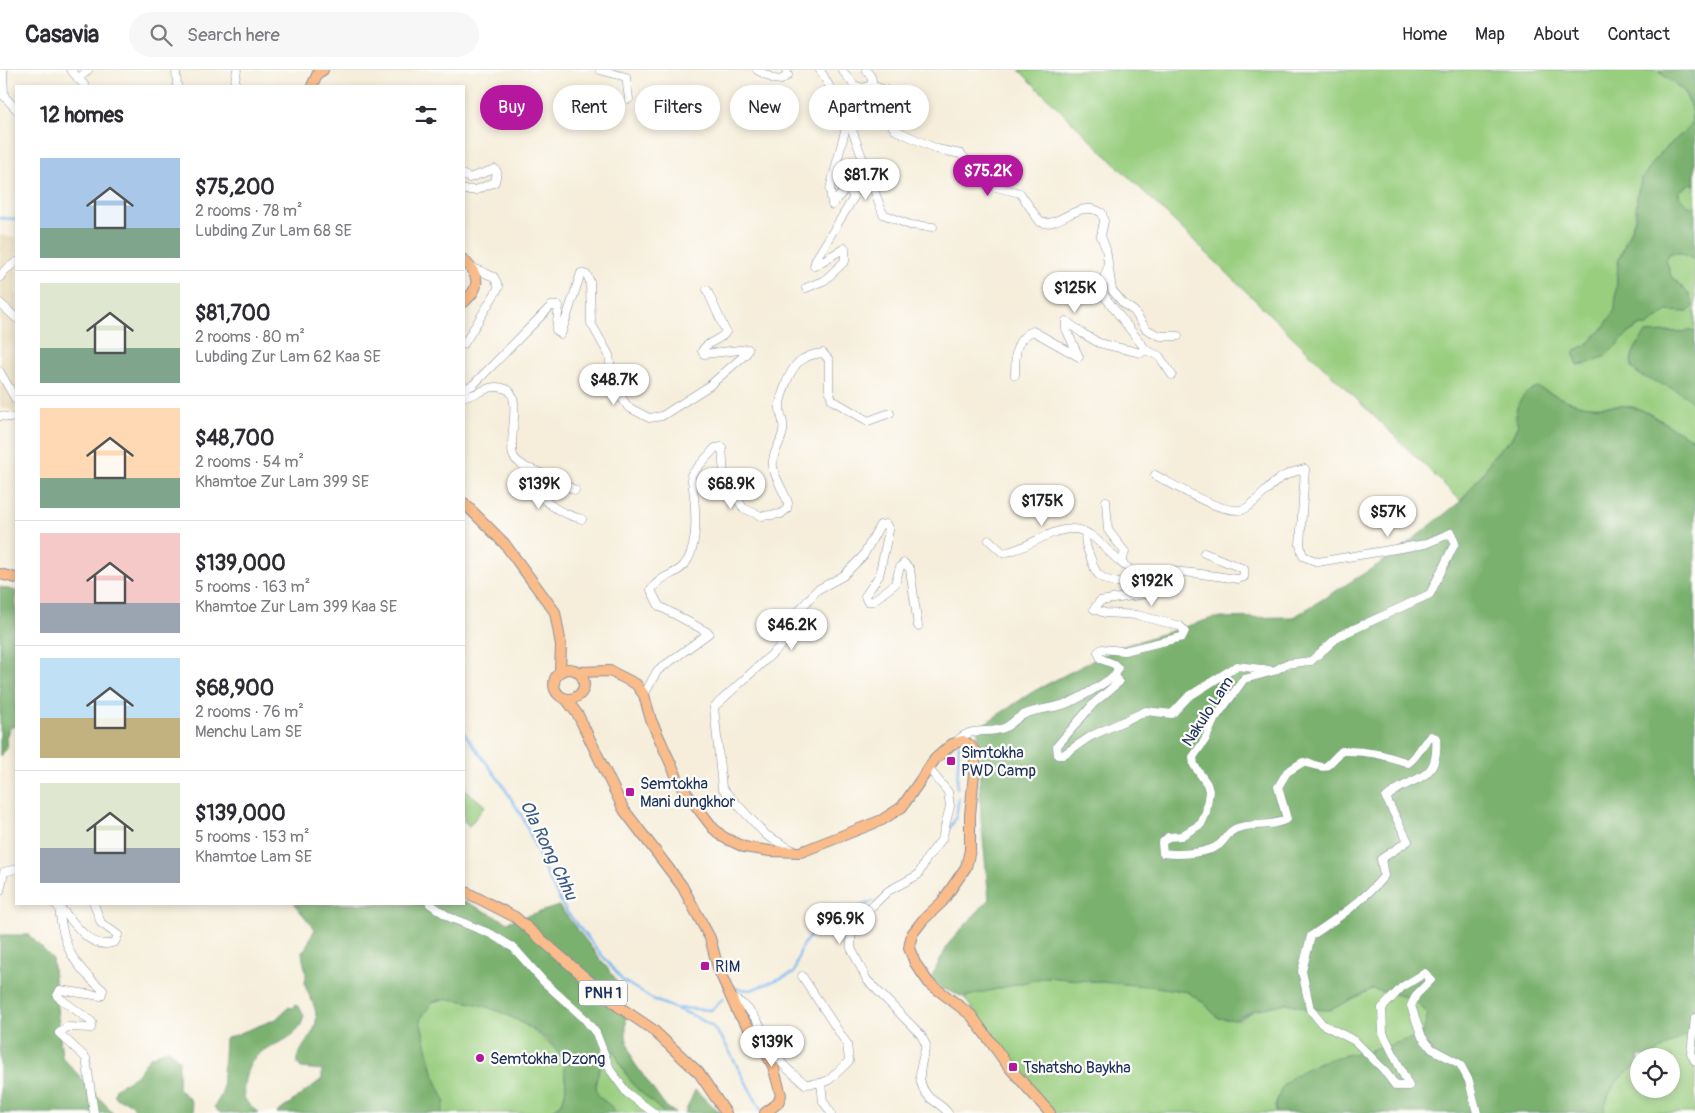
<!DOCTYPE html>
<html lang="en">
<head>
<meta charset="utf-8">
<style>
  body { margin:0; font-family:Pangolin,sans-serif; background:#f7f7f7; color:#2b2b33; height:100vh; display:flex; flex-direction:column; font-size:19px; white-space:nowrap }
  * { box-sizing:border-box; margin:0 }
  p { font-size:16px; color:#7c7c81 }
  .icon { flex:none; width:28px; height:28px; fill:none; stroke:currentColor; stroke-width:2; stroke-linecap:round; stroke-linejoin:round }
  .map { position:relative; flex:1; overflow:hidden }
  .details { position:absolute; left:15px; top:15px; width:450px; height:820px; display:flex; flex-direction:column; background:#fff; border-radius:0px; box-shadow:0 2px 8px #0003 }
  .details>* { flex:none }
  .guide { position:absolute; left:480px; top:15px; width:475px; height:45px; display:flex; gap:10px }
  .controls { position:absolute; left:1630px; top:978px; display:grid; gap:10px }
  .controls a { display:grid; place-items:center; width:50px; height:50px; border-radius:50%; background:#fff; box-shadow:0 2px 8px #0003; font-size:25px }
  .price { position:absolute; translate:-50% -42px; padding:0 11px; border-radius:18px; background:#fff; color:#222; font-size:16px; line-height:32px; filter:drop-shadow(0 1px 2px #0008) }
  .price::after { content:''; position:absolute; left:50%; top:30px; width:15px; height:11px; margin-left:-8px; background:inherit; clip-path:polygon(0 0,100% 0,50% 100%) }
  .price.selected { background:#b5179e; color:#fff }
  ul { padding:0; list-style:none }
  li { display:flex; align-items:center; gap:15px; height:125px; padding:0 25px }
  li+li { border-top:1px solid #e1e1e2 }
  li span { display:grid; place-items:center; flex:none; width:140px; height:100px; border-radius:0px; color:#555 }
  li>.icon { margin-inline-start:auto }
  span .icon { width:60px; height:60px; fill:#fffc; stroke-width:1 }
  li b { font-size:21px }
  h2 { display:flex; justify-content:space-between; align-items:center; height:60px; padding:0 25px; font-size:21px }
  .tag { padding:0 18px; border-radius:22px; background:#fff; box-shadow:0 2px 8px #0003; font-size:18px; line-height:45px }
  .tag.selected { background:#b5179e; color:#fff }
  header { display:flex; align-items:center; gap:30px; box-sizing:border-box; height:70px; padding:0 25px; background:#fff; border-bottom:1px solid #e1e1e2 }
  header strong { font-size:24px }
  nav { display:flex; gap:28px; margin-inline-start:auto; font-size:18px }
  .search { width:350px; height:45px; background:#f7f7f7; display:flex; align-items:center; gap:12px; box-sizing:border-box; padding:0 18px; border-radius:28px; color:#7c7c81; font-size:19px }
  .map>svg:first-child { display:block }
  .built { fill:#e8daba }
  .green { fill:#99ce7f; stroke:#5a7e6e }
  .forest { fill:#7ab16e; stroke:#4a7066 }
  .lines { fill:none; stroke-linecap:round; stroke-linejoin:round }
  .stream { stroke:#80bbf2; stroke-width:2.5 }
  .minor-casing { stroke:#888e9c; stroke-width:9 }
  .major-casing { stroke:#888e9c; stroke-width:12 }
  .minor { stroke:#fff; stroke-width:8 }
  .major { stroke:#f9bc8a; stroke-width:10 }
  .poi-dot { fill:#b5179e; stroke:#fdfcf7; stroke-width:2 }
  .labels { text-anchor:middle; stroke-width:4.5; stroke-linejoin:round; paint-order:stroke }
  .shield { fill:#fdfcf7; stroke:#5f6c8c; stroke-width:1 }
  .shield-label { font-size:15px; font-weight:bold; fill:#1b2f5e }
  .street-label { font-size:16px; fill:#1b2f5e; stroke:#fdfcf7 }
  .poi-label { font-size:16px; fill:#1b2f5e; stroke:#fdfcf7; text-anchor:start }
  .water-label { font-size:18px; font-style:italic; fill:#39598a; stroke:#fdfcf7 }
</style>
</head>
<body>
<header>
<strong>Casavia</strong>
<div class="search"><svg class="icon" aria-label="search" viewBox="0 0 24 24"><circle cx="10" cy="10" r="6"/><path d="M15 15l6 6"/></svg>Search here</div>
<nav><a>Home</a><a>Map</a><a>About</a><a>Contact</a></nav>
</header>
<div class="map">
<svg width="1695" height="1043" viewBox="0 0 1695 1043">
  <rect width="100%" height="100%" fill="#fdfcf7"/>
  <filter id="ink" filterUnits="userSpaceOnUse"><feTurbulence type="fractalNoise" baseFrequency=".02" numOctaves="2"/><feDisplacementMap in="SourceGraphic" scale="10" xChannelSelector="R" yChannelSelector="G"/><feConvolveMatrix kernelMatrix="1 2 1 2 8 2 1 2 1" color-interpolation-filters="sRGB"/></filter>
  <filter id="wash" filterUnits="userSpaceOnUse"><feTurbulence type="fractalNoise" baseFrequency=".0096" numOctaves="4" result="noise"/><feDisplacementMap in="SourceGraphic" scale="20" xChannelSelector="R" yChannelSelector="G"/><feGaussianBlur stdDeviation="1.12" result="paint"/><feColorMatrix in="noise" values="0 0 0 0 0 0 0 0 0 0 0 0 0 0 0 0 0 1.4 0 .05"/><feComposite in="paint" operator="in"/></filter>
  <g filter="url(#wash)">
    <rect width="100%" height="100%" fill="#f6eedb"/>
    <path class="built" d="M0 165 16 168V342L0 336Z"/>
    <g class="green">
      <path d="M1019 0H1660L1664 6 1684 21 1691 38 1692 51 1688 59 1662 81 1642 108 1637 125 1636 146 1618 192 1615 240 1604 257 1589 273 1575 281 1578 294C1607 294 1618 269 1639 256H1647L1667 241 1688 242 1690 225 1671 206 1666 190 1670 183H1680L1695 190V261L1646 263C1600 320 1674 300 1694 334 1695 342 1695 359 1695 369 1671 361 1651 338 1626 336 1612 335 1597 338 1583 335 1567 332 1552 324 1537 317L1511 369 1494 385 1485 400 1461 431Z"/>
      <path d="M1689 114H1695V138L1689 136 1679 126V122Z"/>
      <path d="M464 718 485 736 469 756 464 751Z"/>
      <path d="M1046 907 1157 917 1188 922 1204 933 1218 948 1239 950 1255 940 1287 933 1310 939 1330 940 1372 919 1407 927 1416 925 1417 932 1428 944 1422 967 1367 983 1319 992 1284 1014 1275 1036 1276 1043H1046L964 927Z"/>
      <path d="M447 929C484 932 520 947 547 972 553 977 559 982 562 989 565 995 564 1002 565 1008 568 1025 562 1033 550 1043H442L444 1031 434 1006 420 950 432 932Z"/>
      <path d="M1695 959V1043H1604C1607 1019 1619 1006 1639 994V1019H1671V986H1651Z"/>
      <path d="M611 980 615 982 621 996 634 1016 664 1043H615L611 1036 599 1027C591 1012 601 992 611 980Z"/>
    </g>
    <g class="forest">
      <path d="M1660 0H1695V114H1689L1679 121V126L1689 136 1695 138V190L1680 183H1670L1666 190 1671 206 1690 225 1693 237 1688 242 1667 241 1647 256H1639L1632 260 1606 286 1586 294 1578 295 1574 285 1575 281 1589 273 1604 257 1615 240 1618 192 1636 146 1637 125 1642 108 1662 81 1688 59 1692 51 1691 38 1684 21 1664 6Z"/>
      <path d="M1695 261V336C1669 301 1602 318 1646 263Z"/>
      <path d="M1537 317C1552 324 1567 332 1583 335 1597 338 1612 335 1626 336 1651 339 1671 361 1695 369V959L1651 986H1639V994C1619 1006 1607 1019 1604 1043H1276C1275 1035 1279 1020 1285 1014 1299 997 1346 981 1367 983 1375 976 1381 978 1390 975 1403 971 1408 968 1422 967L1428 944 1417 932 1416 925 1407 927 1372 919 1330 940 1310 939 1287 933 1255 940 1235 950 1218 948 1204 933 1188 922 1157 917 1046 907 964 927 928 913 949 873 989 829 981 749 978 658 1034 621 1117 578 1213 548 1294 547 1392 486 1461 431 1485 400 1494 385 1511 369 1518 355C1511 340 1522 322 1537 317Z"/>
      <path d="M0 517 16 521V655L9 659 6 668 7 679 0 686Z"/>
      <path d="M464 831 507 852 559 836 615 908 626 938V967L633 991 664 1035 675 1043H664L634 1016 621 996 615 982 611 980C601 992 591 1012 599 1027L611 1036 615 1043H550C563 1033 568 1025 565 1008 564 1001 565 995 562 989 549 957 463 919 432 932L420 950 434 1006 445 1031 442 1043H277L322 1009V1000L301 998 298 994C296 979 314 967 316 952 318 937 309 928 305 915 304 911 307 908 306 904 305 896 302 889 302 881L305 879 315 859 294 834H464Z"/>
      <path d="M0 865H29L52 888 62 987 113 1043H0Z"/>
      <path d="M295 935 299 937 304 946C295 984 251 963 244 1015 242 1030 247 1034 259 1043H220L214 1037 222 1024 225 969 276 949 289 937 292 938Z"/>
      <path d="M169 979 179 990 178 1019 190 1029 194 1043H139L127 1031 117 1029 114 1026 116 1018 136 1006 150 987Z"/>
      <path d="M695 1020 721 1043H685Z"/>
    </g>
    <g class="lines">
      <g class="stream">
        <path d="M0 148 16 149"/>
        <path d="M464 663 502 714 523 748 549 810 566 841 622 910 654 930 692 945 712 956 723 970 762 1042"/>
        <path d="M957 718 959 675"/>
        <path d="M946 764 956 748 959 727"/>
        <path d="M731 918 751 920 794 903C797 894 799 880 804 873 822 850 848 842 873 831"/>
        <path d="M679 938 711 940 723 929"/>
      </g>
    </g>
  </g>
  <g filter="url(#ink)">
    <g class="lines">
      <g class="minor-casing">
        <g id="minor">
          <path d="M3 0 4 26 16 39"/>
          <path d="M71 0 85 16"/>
          <path d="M176 0 177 16"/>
          <path d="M600 0 626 7 629 29"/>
          <path d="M757 0 774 9 781 10 788 5 786 0"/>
          <path d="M842 0 854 15 863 18 871 15C874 9 870 5 866 0"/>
          <path d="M78 9 88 0"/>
          <path d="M871 15 891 22C894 36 885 48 895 60L937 79 961 84 988 115 1020 123 1040 152C1059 159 1078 128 1102 143L1104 151 1101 166 1106 179 1112 220 1124 234 1134 241 1146 259 1160 266H1178"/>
          <path d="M234 16 237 0"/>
          <path d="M848 49 883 144 910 155 933 157"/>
          <path d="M464 105 469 108 495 99 497 102 495 112 476 120H464"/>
          <path d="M0 207 4 201 16 192"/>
          <path d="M806 218 825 210 845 191V178L814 196 816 189 854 127 847 117 832 135 830 119 848 49 820 0"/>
          <path d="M0 233 16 248"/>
          <path d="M464 274 499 217 494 207 471 197"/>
          <path d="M1146 280 1159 286 1172 305"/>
          <path d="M0 302 16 330"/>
          <path d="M1015 305C1016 285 1013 270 1033 261L1079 287 1066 259V251L1082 263 1099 273 1141 283 1146 280 1105 227C1101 215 1103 208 1108 197"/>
          <path d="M464 319 473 315 551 236H559L556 260 561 264 581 203 587 205 590 212 591 253 609 285 613 315 628 337 649 348 662 346 709 316 746 284 748 279 704 284 702 281C707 271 720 271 726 262L707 220"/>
          <path d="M464 326C481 326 487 312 506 319 523 325 508 370 513 385 515 392 522 393 526 398 529 403 530 410 533 416 544 434 562 444 582 449"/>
          <path d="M0 346 16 348"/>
          <path d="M526 398C535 398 564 415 575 420"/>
          <path d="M1155 405C1173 414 1230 451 1248 437 1270 420 1274 405 1305 399L1300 475 1303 486 1318 492 1425 474 1451 463 1455 473 1430 524 1339 566 1311 591 1286 594 1274 601 1244 609 1214 650 1205 670 1193 687 1194 695 1207 714 1209 721 1206 743 1201 754 1181 766 1168 767 1162 773 1163 783C1177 785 1209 784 1220 774 1227 767 1230 759 1241 757 1257 753 1272 757 1287 749L1278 717 1287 702 1303 692C1332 699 1320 701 1342 681 1366 680 1385 685 1408 693 1418 687 1421 674 1431 666L1436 668C1440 715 1411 704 1386 728L1408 771 1381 789 1384 806C1363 831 1338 848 1311 866L1302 901 1310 939 1322 954 1355 971 1383 999 1396 1016H1409L1383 963 1382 938 1402 917 1425 903 1431 910 1416 925 1411 936 1422 967 1432 979 1460 994 1469 1011 1477 1043"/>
          <path d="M1106 431 1108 460 1125 482 1122 490H1118"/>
          <path d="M1086 464C1084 470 1087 480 1090 486 1092 492 1094 500 1098 504 1111 518 1141 512 1158 511L1165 517 1158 522 1100 531 1094 539 1105 543 1137 545 1180 556 1185 561 1182 567 1124 581 1102 579 1098 582 1101 589 1114 594 1118 598 1115 606"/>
          <path d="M989 470 1003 483C1026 480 1047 460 1071 459 1095 457 1113 493 1134 501 1144 504 1158 500 1169 501 1192 502 1215 506 1238 509L1244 507V499L1204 483"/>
          <path d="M644 625 657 601 709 563 659 536 651 520C662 503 676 506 684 495 701 476 695 428 691 405L715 378 722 377 724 406 743 438 761 446 781 444 787 439 788 433C784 421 776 411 773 397 771 384 781 374 783 361 785 351 780 347 780 338 779 331 783 323 785 316 792 296 800 285 823 283L829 290V319L832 330 868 351 890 343"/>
          <path d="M957 671C973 655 987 665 1004 658 1011 655 1016 648 1023 645 1037 638 1054 639 1068 633 1084 627 1100 615 1115 606L1119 612 1094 633 1057 676 1058 685H1063L1091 666 1146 641 1172 644 1188 627 1237 596 1269 600"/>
          <path d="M929 699 948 722 950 736 942 769 927 788 918 805 888 821 854 854 851 863V878L867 910 921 965 926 975C922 994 913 1011 930 1028 936 1033 943 1036 948 1043"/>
          <path d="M794 781 766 765 722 718 714 637 784 573 790 551 817 520 843 506 863 486 880 455 886 454 889 460 879 506 865 526 867 531H873L895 514 900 497 904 493 910 499 918 556"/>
          <path d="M0 821 4 802 16 799"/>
          <path d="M55 834 59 837C63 877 73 895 103 920L101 926 60 920 57 926 92 952 91 958 67 957 59 963 86 988 94 1043"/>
          <path d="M430 834 449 847 491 864 514 878 544 912 584 948 596 963 611 1001 627 1023 654 1043"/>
          <path d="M59 837C75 851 89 882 115 872L118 865 101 853 94 834"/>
          <path d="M802 906 847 974 849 991 829 1010 821 1013"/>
          <path d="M732 928C757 938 767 972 782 993 788 1001 798 1007 805 1014L821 1013 823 1031 831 1043"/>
          <path d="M1695 948 1691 983 1695 991"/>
        </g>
      </g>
      <g class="major-casing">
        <g id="major">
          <path d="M312 16 318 3 323 0"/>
          <path d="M464 190C479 206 482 216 464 232"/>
          <path d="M464 433 504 473 555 542 561 575 560 601"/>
          <path d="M0 504 16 508"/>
          <circle cx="569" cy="614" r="15"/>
          <path d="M579 602 610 601 636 614 644 625 651 650 681 716 713 758 723 767 744 777 770 781 801 782 882 750 902 737 935 689 952 674 963 671 970 675 975 682V693L970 745V780L966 797 942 832 923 850 912 864 909 878 915 893 929 913 971 945 1009 997 1050 1043"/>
          <path d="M566 629 578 645 624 740 682 816 710 868 718 898 738 943 760 972 773 996 781 1025 778 1033 765 1043"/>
          <path d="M464 821 515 847 618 936 652 959 699 1003 726 1043"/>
        </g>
      </g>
      <use href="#minor" class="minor"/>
      <use href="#major" class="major"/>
    </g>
  </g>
  <g class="poi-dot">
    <rect x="946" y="686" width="10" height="10" rx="2.5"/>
    <rect x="625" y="717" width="10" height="10" rx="2.5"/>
    <rect x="700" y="891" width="10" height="10" rx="2.5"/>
    <circle cx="480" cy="988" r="5"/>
    <rect x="1008" y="992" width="10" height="10" rx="2.5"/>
  </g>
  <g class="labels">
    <rect class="shield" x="579" y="910.5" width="48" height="25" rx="4"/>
    <g class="shield-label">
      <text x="603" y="928">PNH 1</text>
    </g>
    <g class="street-label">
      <text transform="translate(1207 641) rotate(-57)" y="6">Nakulo Lam</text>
    </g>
    <g class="poi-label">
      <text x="961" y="688">Simtokha<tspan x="961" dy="18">PWD Camp</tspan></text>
      <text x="640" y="719">Semtokha<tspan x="640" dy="18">Mani dungkhor</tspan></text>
      <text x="715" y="902">RIM</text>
      <text x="490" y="994">Semtokha Dzong</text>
      <text x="1023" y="1003">Tshatsho Baykha</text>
    </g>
    <g class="water-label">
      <text transform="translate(549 780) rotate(64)" y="6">Ola Rong Chhu</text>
    </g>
  </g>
</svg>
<div class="controls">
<a><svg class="icon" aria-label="locate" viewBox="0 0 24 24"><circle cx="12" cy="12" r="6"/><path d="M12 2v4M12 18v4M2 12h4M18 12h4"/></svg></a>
</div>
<b class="price selected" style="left:988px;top:127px">$75.2K</b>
<b class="price" style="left:866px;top:131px">$81.7K</b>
<b class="price" style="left:1075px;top:244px">$125K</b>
<b class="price" style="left:614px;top:336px">$48.7K</b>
<b class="price" style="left:539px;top:440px">$139K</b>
<b class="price" style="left:731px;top:440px">$68.9K</b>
<b class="price" style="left:1042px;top:457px">$175K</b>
<b class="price" style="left:1388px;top:468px">$57K</b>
<b class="price" style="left:1152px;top:537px">$192K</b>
<b class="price" style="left:792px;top:581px">$46.2K</b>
<b class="price" style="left:840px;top:875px">$96.9K</b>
<b class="price" style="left:772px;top:998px">$139K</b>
<div class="guide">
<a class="tag selected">Buy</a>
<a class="tag">Rent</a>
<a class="tag">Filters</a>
<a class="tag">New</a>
<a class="tag">Apartment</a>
</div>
<section class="details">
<h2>12 homes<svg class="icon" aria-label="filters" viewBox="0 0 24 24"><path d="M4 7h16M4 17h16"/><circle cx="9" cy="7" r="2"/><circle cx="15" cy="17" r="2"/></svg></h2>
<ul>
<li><span style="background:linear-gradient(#a9c7e8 70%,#7fa58c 0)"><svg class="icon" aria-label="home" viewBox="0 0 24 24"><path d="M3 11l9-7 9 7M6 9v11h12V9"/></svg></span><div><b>$75,200</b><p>2 rooms · 78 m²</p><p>Lubding Zur Lam 68 SE</p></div></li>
<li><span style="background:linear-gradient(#dfe7d0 65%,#7fa58c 0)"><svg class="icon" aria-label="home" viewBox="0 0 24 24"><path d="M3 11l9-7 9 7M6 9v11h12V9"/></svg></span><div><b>$81,700</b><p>2 rooms · 80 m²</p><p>Lubding Zur Lam 62 Kaa SE</p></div></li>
<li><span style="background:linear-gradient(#ffd9b3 70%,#7fa58c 0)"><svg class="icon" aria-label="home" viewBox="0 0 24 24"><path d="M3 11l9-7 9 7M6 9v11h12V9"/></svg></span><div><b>$48,700</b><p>2 rooms · 54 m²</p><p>Khamtoe Zur Lam 399 SE</p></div></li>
<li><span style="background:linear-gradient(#f6c9c9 70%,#9aa5b1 0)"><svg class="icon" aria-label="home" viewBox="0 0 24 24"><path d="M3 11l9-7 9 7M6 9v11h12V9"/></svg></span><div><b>$139,000</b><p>5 rooms · 163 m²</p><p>Khamtoe Zur Lam 399 Kaa SE</p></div></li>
<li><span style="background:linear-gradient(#bfe0f5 60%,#c2b280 0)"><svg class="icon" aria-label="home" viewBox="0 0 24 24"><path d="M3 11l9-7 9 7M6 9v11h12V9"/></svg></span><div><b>$68,900</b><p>2 rooms · 76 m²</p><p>Menchu Lam SE</p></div></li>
<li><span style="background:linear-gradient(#dfe7d0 65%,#9aa5b1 0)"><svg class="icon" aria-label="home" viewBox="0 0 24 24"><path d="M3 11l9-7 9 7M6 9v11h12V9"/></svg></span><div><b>$139,000</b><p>5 rooms · 153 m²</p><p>Khamtoe Lam SE</p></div></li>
</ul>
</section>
</div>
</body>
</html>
